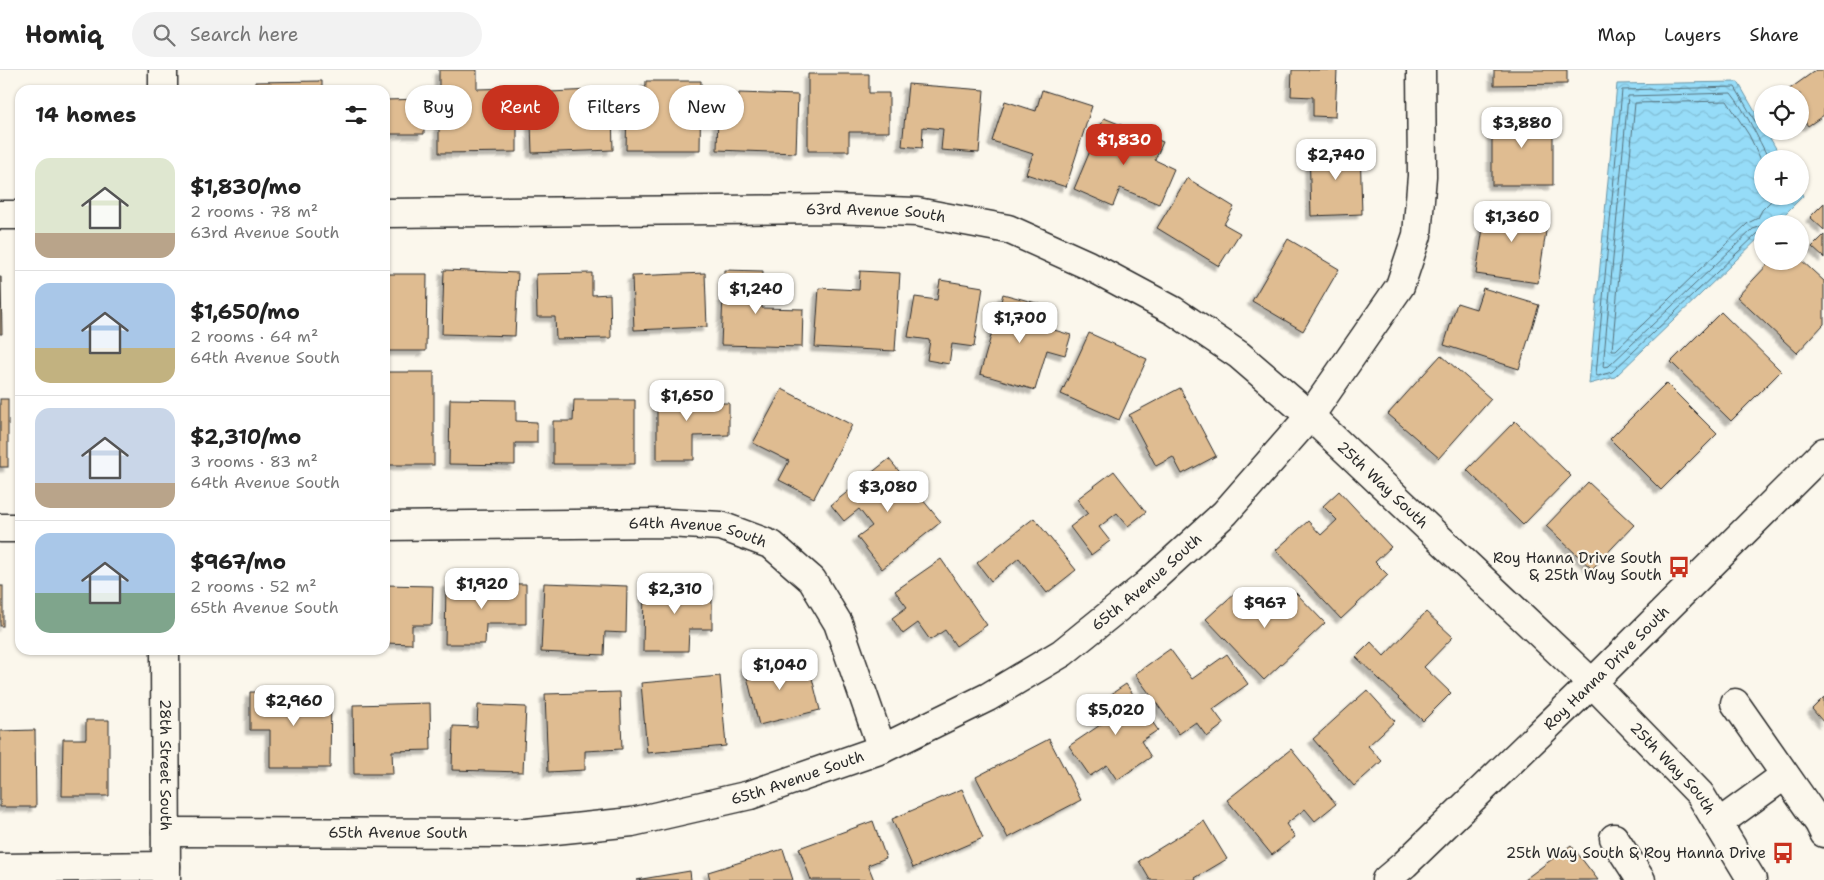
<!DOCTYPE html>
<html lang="en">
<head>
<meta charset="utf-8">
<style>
  body { margin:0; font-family:"Shantell Sans",sans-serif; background:#f2f2f2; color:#222; height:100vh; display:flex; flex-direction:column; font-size:19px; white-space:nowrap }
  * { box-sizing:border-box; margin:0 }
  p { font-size:16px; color:#767676 }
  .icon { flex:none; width:28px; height:28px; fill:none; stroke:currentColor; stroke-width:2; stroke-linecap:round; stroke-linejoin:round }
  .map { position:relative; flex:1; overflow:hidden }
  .side { position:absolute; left:15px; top:15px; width:375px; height:570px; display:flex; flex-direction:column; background:#fff; border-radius:15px; box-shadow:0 1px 4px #0004 }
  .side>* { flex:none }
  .hud { position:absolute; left:405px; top:15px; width:475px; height:45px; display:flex; gap:10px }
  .tools { position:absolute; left:1754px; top:15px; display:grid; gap:10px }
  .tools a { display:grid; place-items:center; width:55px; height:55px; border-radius:50%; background:#fff; box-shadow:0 1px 4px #0004; font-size:25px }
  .price { position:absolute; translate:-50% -42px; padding:0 11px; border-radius:10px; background:#fff; color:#222; font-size:16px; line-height:32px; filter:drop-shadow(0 1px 2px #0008) }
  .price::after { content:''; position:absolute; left:50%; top:30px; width:15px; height:11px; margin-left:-8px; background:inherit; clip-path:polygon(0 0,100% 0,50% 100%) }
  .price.selected { background:#c8321e; color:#fff }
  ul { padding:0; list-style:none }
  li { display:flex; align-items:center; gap:15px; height:125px; padding:0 20px }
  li+li { border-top:1px solid #e0e0e0 }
  li span { display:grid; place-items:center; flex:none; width:140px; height:100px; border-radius:15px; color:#555 }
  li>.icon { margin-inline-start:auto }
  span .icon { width:60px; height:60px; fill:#fffc; stroke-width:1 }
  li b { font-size:21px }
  h2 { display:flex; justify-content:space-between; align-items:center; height:60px; padding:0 20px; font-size:21px }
  .tag { padding:0 18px; border-radius:22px; background:#fff; box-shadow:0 1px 4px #0004; font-size:18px; line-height:45px }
  .tag.selected { background:#c8321e; color:#fff }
  header { display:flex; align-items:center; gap:30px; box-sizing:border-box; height:70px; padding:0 25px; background:#fff; border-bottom:1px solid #e0e0e0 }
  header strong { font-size:24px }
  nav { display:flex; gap:28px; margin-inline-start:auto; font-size:18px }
  .search { width:350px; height:45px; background:#f2f2f2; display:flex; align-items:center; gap:12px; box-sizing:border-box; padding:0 18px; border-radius:28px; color:#767676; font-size:19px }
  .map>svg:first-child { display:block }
  .water { fill:url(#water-waves); stroke:#6b95a6 }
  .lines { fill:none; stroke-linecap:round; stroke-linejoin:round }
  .shore { stroke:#56727d; stroke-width:1 }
  .building { fill:#dfbc91; stroke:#2b2b2b; filter:url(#shadow) }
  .minor-casing { stroke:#2b2b2b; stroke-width:31 }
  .minor { stroke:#fbf7ec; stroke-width:28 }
  .labels { text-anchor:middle; stroke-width:4.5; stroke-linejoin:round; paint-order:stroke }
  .street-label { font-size:15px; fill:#2b2b2b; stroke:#fbf7ec }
  .poi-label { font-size:15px; fill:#2b2b2b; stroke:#fbf7ec; text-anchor:end }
</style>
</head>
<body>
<header>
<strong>Homiq</strong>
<div class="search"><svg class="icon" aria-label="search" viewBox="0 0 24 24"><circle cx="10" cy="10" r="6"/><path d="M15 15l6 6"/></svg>Search here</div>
<nav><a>Map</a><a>Layers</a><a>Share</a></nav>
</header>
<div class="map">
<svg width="1824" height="810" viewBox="0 0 1824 810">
  <defs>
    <pattern id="water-waves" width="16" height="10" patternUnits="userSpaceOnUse" patternTransform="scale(1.25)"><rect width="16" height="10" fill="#96dcf8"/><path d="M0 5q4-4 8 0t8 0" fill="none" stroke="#81bdd5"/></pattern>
    <filter id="shadow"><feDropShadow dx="-4.5" dy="4.5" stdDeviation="1" flood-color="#0004"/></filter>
  </defs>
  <rect width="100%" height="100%" fill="#fbf7ec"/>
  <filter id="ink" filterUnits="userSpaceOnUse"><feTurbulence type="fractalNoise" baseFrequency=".02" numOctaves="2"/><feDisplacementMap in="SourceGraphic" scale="10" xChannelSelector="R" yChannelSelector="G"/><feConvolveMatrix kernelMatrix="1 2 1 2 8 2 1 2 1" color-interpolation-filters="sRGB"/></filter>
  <g filter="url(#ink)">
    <path class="water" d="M1738 12 1762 54V61H1766L1782 89H1762V126H1800V120L1803 126 1775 154H1762V165L1615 307 1589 314 1617 14Z"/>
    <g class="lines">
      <g class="shore">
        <path d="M1762 56 1756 53 1735 17 1622 20 1596 305 1598 306 1612 302 1757 164 1762 162"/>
        <path d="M1762 92 1749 65 1727 31 1635 33 1612 280H1616L1748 153 1758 148 1762 140 1776 126"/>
        <path d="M1762 156 1753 159 1609 296 1603 297 1628 26 1731 23C1747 43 1757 67 1769 89"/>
      </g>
    </g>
    <g class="building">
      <path d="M439 0H477V19L517 18V82L439 83Z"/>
      <path d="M1292 0H1337L1335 47 1313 46V27L1291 26Z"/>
      <path d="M1494 0H1567V14L1494 15Z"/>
      <path d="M1816 0H1824V45L1808 56 1800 45V24L1784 23Z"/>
      <path d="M808 4H869V23H889V62H849V81H808Z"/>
      <path d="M322 11V20H255V12Z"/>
      <path d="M646 11H701L700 80H626L627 33 645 34Z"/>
      <path d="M908 14 984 20 979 83 941 80 943 59 923 57 922 78 902 76Z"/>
      <path d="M591 20 592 40H612L613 80 532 83 530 23Z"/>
      <path d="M1042 20 1092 36 1066 117 1026 104 1033 84 992 71 1005 31 1036 41Z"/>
      <path d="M739 23 798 25 796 83 717 80 718 42 738 43Z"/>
      <path d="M424 29V64H385V30Z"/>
      <rect x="1492" y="43" width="61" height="72"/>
      <path d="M1104 48 1163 72 1155 90 1174 99 1159 134 1120 118 1113 136 1074 119Z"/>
      <path d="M1360 76 1362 144 1311 146 1309 78Z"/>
      <path d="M1187 108 1234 137 1224 154 1240 163 1219 196 1157 158Z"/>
      <path d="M1487 132 1549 142 1538 213 1476 204Z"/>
      <path d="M1824 133V160L1810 147Z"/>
      <path d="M1824 165V188L1812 177Z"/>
      <path d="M1288 169 1339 199 1303 261 1252 231Z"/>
      <path d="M1800 189 1824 211V254L1797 283 1737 227 1771 191H1800Z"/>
      <path d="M444 200 518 203 515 266 442 264Z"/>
      <path d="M724 200 763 201 762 238 803 239 802 277 721 275Z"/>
      <path d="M860 201 900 203 895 281 815 277 819 218 859 220Z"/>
      <path d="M592 203V225L610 224 611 268 556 269 555 247H537L536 204Z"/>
      <path d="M705 203 707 257 634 260 632 206Z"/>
      <path d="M385 204H427L426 281H385Z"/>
      <path d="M0 207H1L2 264H0Z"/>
      <path d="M940 210 983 217 974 277 952 274 949 294 927 290 930 270 908 267 915 227 937 230Z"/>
      <path d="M1483 218 1539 235 1519 299 1444 275 1457 233 1476 239Z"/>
      <path d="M1003 224 1040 234 1034 254 1071 265 1065 285 1047 280 1035 320 980 304Z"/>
      <path d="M1721 242 1781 301 1731 351 1671 292Z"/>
      <path d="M1089 263 1147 289 1119 350 1061 324Z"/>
      <path d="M1441 285 1491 329 1439 388 1388 344Z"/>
      <rect x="385" y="302" width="49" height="93"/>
      <path d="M1666 313 1717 364 1661 420 1610 369Z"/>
      <path d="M1180 318 1216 386 1182 404 1173 387 1156 396 1129 345Z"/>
      <path d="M657 319H699V333H729V365L694 366V390H657Z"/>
      <path d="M782 319 852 355 814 428 779 410 789 391 753 373Z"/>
      <rect x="0" y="329" width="8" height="68"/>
      <path d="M450 329 516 330V351L537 352V373H515V395L449 394Z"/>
      <path d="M574 330H635V394H553V351H573Z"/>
      <path d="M1515 351 1571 406 1523 455 1467 400Z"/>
      <path d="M889 389 941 452 882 499 857 467 872 456 859 439 844 451 831 435Z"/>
      <path d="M1114 401 1146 442 1128 456 1117 443 1099 457 1110 471 1091 485 1070 457 1088 443 1077 429Z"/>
      <path d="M1588 412 1634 455 1592 499 1546 456Z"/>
      <path d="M1339 421 1391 477 1375 492 1388 505 1341 549 1276 480 1308 451 1321 465 1337 450 1323 436Z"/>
      <path d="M1034 448 1076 500 1047 523 1019 488 991 511 977 493Z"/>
      <path d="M941 489 987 555 956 576 945 560 930 570 918 553 903 564 892 548 907 537 895 521Z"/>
      <path d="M446 513 526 514V554H486L485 574H445Z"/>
      <path d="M544 513 627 516 626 563 605 562 604 585 541 582Z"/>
      <path d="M644 514 712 515V559H689L688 581H643Z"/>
      <path d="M385 515 433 516 432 555H412V574L385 573Z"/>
      <rect x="0" y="516" width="3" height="40"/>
      <path d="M1237 521 1251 536 1267 522 1281 537 1296 523 1325 553 1264 610 1206 549Z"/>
      <path d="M1426 542 1453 567 1424 597 1451 623 1423 651 1356 587 1371 572 1384 586Z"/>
      <path d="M1170 579 1192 609 1227 584 1248 614 1213 639 1224 654 1207 667 1196 652 1179 664 1135 604Z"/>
      <path d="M785 585 790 605 810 600 820 640 759 655 744 595Z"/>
      <path d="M720 606 726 676 647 683 641 613Z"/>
      <path d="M1126 614 1158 660 1141 671 1151 687 1117 710 1107 695 1090 706 1069 676 1103 653 1092 637Z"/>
      <path d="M1367 620 1395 651 1368 676 1382 691 1354 716 1313 669Z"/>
      <path d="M250 622 331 623 330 698H270V660H250Z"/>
      <path d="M620 622 622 679 585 681V700L548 702 545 624Z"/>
      <path d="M1824 627V653L1812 639Z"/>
      <path d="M430 633 431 680 392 681 393 704H354L353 635Z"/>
      <path d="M478 635 526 637 523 702 452 700 453 656 477 657Z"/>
      <path d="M86 650H109V726H62L63 669H86Z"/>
      <path d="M35 660 36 737H0V661Z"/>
      <path d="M1049 669 1081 730 1008 768 976 707Z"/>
      <path d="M1291 679 1336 734 1315 751 1305 739 1286 754 1295 767 1272 785 1227 730Z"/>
      <path d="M962 719 983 768 913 798 892 749Z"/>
      <path d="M873 751 886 788 868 795 874 810H811L799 778Z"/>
      <path d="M1204 751 1227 789 1195 808 1196 810H1150L1139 791Z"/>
      <path d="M1571 775 1598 810H1524Z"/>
      <path d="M783 779 793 810H710L708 802Z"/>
      <path d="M690 801 691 810H636Z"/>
    </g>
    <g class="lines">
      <g class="minor-casing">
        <g id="minor">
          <path d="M163 20V0"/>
          <path id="s1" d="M385 143 831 139 917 142 1008 159 1088 195 1174 241 1239 285 1310 346 1592 613 1700 724 1752 810"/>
          <path d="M0 145H20"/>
          <path id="s2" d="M385 456 667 453 721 456 772 475 812 510 838 553 882 679"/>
          <path d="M0 458H20"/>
          <path id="s3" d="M165 580 166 810"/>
          <path d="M1735 633 1819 753 1824 763"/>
          <path d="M1719 753 1785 705"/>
          <path id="s4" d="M166 762 526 763 632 752 750 725 882 679 988 627 1062 583 1145 516 1225 443 1310 346 1400 216 1417 165 1422 106 1421 0"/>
          <path d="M1614 768 1641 810"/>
          <path d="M0 798 166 796"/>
          <path id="s5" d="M1386 810 1405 794 1592 613 1824 382"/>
        </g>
      </g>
      <use href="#minor" class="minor"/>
    </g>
  </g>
  <defs>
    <g id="bus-bare" transform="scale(1.725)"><path d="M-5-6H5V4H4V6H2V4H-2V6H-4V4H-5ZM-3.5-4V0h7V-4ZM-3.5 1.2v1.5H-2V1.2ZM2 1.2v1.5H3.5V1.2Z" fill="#c8321e" stroke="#fbf7ec" stroke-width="2.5" paint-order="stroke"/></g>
  </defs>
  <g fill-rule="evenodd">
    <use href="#bus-bare" x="1679" y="497"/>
    <use href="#bus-bare" x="1783" y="783"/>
  </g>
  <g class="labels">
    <g class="street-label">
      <text dy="5" stroke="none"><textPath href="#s1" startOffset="491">63rd Avenue South</textPath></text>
      <text dy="5" stroke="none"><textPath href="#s1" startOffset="1082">25th Way South</textPath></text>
      <text dy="5" stroke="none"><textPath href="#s2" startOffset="314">64th Avenue South</textPath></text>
      <text dy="5" stroke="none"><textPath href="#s4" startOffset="1042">65th Avenue South</textPath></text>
      <text dy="5" stroke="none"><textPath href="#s5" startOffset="306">Roy Hanna Drive South</textPath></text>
      <text dy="5" stroke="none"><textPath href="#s3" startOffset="115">28th Street South</textPath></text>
      <text dy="5" stroke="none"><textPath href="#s1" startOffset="1488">25th Way South</textPath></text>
      <text dy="5" stroke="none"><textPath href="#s4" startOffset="638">65th Avenue South</textPath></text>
      <text dy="5" stroke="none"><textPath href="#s4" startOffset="232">65th Avenue South</textPath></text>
    </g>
    <g class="poi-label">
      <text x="1662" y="493">Roy Hanna Drive South<tspan x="1662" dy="17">&amp; 25th Way South</tspan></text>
      <text x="1766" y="788">25th Way South &amp; Roy Hanna Drive</text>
    </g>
  </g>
</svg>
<div class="tools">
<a><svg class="icon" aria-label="locate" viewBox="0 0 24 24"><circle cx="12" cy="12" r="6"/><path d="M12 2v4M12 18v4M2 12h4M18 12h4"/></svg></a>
<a>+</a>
<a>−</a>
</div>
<b class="price" style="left:1522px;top:79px">$3,880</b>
<b class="price selected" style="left:1124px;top:96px">$1,830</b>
<b class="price" style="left:1336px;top:111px">$2,740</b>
<b class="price" style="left:1512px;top:173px">$1,360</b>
<b class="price" style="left:756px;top:245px">$1,240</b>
<b class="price" style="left:1020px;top:274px">$1,700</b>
<b class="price" style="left:687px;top:352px">$1,650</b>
<b class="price" style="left:888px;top:443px">$3,080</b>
<b class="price" style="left:482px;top:540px">$1,920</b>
<b class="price" style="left:675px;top:545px">$2,310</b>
<b class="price" style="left:1265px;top:559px">$967</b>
<b class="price" style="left:780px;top:621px">$1,040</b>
<b class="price" style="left:294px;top:657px">$2,960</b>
<b class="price" style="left:1116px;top:666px">$5,020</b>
<div class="hud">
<a class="tag">Buy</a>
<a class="tag selected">Rent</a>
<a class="tag">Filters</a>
<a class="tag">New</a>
</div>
<section class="side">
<h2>14 homes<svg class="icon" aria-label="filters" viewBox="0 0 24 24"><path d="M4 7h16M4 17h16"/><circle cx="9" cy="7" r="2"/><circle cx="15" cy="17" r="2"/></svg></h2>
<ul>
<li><span style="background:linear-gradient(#dfe7d0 75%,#b9a48a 0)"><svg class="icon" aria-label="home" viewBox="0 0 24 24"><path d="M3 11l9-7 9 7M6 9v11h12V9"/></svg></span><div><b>$1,830/mo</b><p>2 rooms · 78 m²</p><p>63rd Avenue South</p></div></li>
<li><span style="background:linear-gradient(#a9c7e8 65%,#c2b280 0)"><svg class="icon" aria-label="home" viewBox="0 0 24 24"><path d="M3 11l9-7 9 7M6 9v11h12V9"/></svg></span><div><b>$1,650/mo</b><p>2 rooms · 64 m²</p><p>64th Avenue South</p></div></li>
<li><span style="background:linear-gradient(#c9d6e8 75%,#b9a48a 0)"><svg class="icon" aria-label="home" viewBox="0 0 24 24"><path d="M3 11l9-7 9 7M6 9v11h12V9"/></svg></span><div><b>$2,310/mo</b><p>3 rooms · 83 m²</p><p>64th Avenue South</p></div></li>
<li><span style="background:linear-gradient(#a9c7e8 60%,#7fa58c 0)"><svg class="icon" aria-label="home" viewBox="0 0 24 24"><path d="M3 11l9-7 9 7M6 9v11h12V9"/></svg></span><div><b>$967/mo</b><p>2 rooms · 52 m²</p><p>65th Avenue South</p></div></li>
</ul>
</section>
</div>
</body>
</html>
